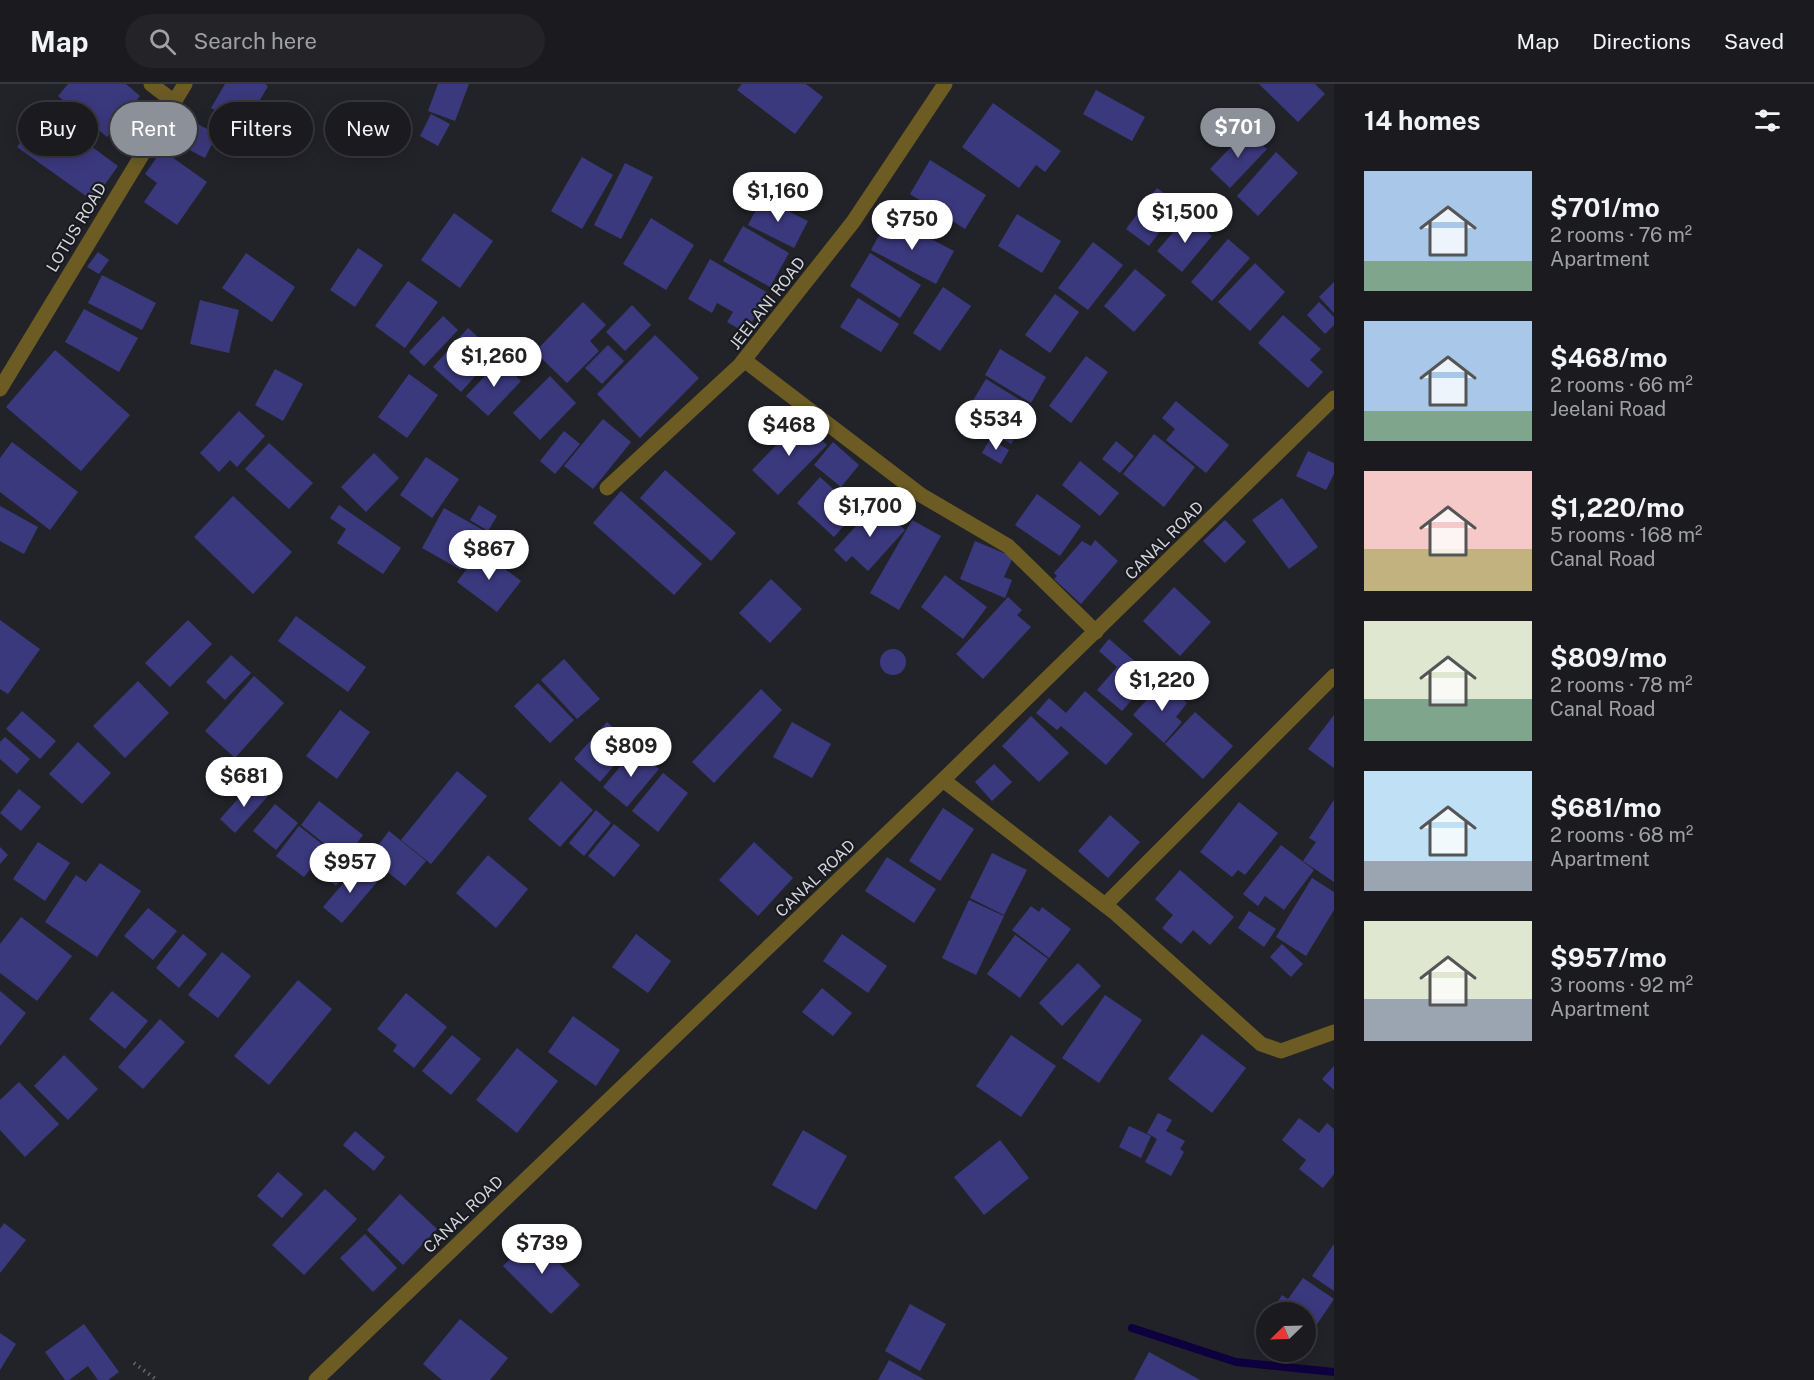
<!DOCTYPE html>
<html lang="en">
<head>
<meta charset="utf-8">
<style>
  body { margin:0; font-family:"Public Sans",sans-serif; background:#232328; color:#f1f3f6; height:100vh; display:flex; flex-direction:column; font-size:22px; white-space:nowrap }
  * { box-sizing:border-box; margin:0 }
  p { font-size:20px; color:#9fa1a4 }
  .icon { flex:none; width:33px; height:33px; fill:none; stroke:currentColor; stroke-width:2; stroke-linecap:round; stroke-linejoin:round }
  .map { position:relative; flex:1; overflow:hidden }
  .panel { display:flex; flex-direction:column; background:#1a1a1f; width:480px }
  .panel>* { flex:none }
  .banner { position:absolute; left:18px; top:18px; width:570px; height:54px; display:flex; gap:12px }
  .needle { width:39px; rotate:247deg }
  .buttons { position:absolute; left:1256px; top:1218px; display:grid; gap:12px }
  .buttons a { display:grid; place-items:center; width:60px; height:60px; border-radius:50%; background:#1a1a1f; box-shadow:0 3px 15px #0003,0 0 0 2px #38383d; font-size:30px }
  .price { position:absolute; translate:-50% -51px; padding:0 14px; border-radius:21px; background:#fff; color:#222; font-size:20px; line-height:39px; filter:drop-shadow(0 2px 3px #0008) }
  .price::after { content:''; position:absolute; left:50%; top:36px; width:18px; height:14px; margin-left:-9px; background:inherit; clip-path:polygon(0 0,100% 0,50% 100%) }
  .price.current { background:#8c9099; color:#fff }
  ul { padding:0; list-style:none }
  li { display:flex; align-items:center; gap:18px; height:150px; padding:0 30px }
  li span { display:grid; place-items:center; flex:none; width:168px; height:120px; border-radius:0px; color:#555 }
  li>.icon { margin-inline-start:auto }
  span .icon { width:72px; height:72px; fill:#fffc; stroke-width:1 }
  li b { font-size:26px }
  h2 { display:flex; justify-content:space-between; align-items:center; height:72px; padding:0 30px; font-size:26px }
  .chip { padding:0 21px; border-radius:27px; background:#1a1a1f; box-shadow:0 3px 15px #0003,0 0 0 2px #38383d; font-size:21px; line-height:54px }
  .chip.current { background:#8c9099; color:#fff }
  header { display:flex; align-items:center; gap:36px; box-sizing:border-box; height:84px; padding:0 30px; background:#1a1a1f; border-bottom:2px solid #38383d }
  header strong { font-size:28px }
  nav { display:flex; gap:33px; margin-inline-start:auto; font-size:21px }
  .search { width:420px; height:54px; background:#232328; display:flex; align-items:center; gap:15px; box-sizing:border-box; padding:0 21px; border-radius:33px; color:#9fa1a4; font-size:22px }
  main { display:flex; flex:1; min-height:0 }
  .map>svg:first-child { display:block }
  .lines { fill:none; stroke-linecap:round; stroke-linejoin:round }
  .stream { stroke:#0e003f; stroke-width:8 }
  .building { fill:#3b397e }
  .path { stroke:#65666b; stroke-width:4; stroke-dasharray:1.5 4.5; stroke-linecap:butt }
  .minor { stroke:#6c5c23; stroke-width:15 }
  .labels { text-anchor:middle; stroke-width:4.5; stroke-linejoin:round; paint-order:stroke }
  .street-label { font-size:16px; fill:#d4d5d9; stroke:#191a20 }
</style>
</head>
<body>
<header>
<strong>Map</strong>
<div class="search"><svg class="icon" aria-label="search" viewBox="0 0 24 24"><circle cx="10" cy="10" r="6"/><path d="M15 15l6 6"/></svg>Search here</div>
<nav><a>Map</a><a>Directions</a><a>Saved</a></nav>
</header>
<main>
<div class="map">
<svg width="1334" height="1296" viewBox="0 0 1334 1296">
  <rect width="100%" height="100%" fill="#222329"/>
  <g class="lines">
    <path class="stream" d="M1132 1244 1236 1278 1334 1288"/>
  </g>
  <g class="building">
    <path d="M68 0H126L140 12 107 53 58 12Z"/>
    <path d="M225 0H265L268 2 244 44 211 24Z"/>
    <path d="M438 0H469L455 37 428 27Z"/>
    <path d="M742 0H806L823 13 795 50 737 6Z"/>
    <path d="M1259 0H1315L1325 10 1298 38Z"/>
    <path d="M1096 6 1145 33 1132 57 1083 30Z"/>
    <path d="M993 19 1061 67 1045 88 1036 81 1019 104 962 63Z"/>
    <path d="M43 27 118 82 93 117 17 63Z"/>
    <path d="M178 30 217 50 205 74 166 54Z"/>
    <path d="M431 30 450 40 438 62 420 52Z"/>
    <path d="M1247 46 1267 65 1230 104 1210 85Z"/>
    <path d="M162 66 207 98 177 141 144 118 157 99 145 90Z"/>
    <path d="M1276 68 1298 89 1258 132 1237 112Z"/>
    <path d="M582 73 613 91 582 145 551 127Z"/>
    <path d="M930 76 986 111 965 145 910 110Z"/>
    <path d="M625 79 653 93 621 155 594 141Z"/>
    <path d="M1157 104 1180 121 1149 162 1126 145Z"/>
    <path d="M762 114 808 137 794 164 748 141Z"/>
    <path d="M454 129 493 157 460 204 421 176Z"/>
    <path d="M1017 130 1061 157 1042 189 998 162Z"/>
    <path d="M1188 131 1212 152 1182 188 1157 167Z"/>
    <path d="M889 133 954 167 936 200 871 166Z"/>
    <path d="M651 134 694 161 666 206 623 180Z"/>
    <path d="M743 142 789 169 770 203 723 177Z"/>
    <path d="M1228 155 1250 174 1212 217 1191 198Z"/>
    <path d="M1093 158 1123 181 1088 226 1058 204Z"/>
    <path d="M358 164 383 181 355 223 330 206Z"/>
    <path d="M98 168 109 176 99 190 87 183Z"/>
    <path d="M246 169 295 203 272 238 222 204Z"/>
    <path d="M870 169 921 201 900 234 850 202Z"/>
    <path d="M710 175 768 209 746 249 727 238 733 228 717 219 712 229 688 215Z"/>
    <path d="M1255 179 1285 208 1250 247 1218 218Z"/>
    <path d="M1135 185 1166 211 1134 248 1104 222Z"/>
    <path d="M102 191 156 219 142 246 88 219Z"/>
    <path d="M408 197 438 218 405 264 375 242Z"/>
    <path d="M1334 198V229L1319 213Z"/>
    <path d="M943 203 971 222 940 267 913 249Z"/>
    <path d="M1055 210 1079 228 1050 269 1025 251Z"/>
    <path d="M858 214 899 240 881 268 840 243Z"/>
    <path d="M200 216 239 226 229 269 190 260Z"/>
    <path d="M583 218 606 241 590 257 599 267 567 299 535 268Z"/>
    <path d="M1319 218 1334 233V241L1325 250 1307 231Z"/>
    <path d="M632 221 651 241 625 267 606 248Z"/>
    <path d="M84 225 138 254 119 288 65 258Z"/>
    <path d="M1283 231 1321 265 1310 276 1323 288 1308 304 1258 259Z"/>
    <path d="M443 232 458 246 424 282 409 268Z"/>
    <path d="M468 244 496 269 461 308 433 283Z"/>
    <path d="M655 251 699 294 640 354 597 310Z"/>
    <path d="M608 261 624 277 602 300 585 284Z"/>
    <path d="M1000 265 1046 293 1031 319 985 291Z"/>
    <path d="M55 266 130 331 81 387 6 323Z"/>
    <path d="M1086 272 1108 288 1071 339 1049 322Z"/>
    <path d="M500 276 521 297 488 332 466 312Z"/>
    <path d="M275 285 303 300 283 337 255 321Z"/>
    <path d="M409 290 438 311 407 354 378 333Z"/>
    <path d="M550 292 576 319 540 356 513 329Z"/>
    <path d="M986 295 1033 324 1011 360 964 331Z"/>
    <path d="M1176 317 1229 361 1206 389 1166 356 1175 345 1162 334Z"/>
    <path d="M239 327 265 352 237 383 230 376 219 388 200 369Z"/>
    <path d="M603 335 631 358 593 405 564 382Z"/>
    <path d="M801 336 827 361 778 411 752 386Z"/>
    <path d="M564 347 580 360 555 390 540 377Z"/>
    <path d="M1154 350 1195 383 1164 423 1123 390Z"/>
    <path d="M990 355 1009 366 1001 380 982 369Z"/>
    <path d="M1116 357 1134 372 1120 389 1102 375Z"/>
    <path d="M12 358 78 408 50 446 0 408V374Z"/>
    <path d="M833 358 859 381 841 403 814 381Z"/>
    <path d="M269 359 313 399 289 425 245 385Z"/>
    <path d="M1308 367 1334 379V390L1326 406 1296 392Z"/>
    <path d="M374 369 399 394 366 428 341 403Z"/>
    <path d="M426 373 459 395 432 434 400 411Z"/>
    <path d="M1080 377 1119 409 1100 432 1062 401Z"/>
    <path d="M665 386 736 449 711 477 640 414Z"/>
    <path d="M820 393 857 427 834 453 797 419Z"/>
    <path d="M621 407 702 480 674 511 593 439Z"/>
    <path d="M1037 410 1081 442 1060 472 1015 441Z"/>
    <path d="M233 412 292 468 253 510 194 453Z"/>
    <path d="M1282 414 1318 463 1289 485 1252 436Z"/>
    <path d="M877 419 905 446 868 487 852 472 846 478 834 466Z"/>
    <path d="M339 421 401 464 383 490 337 459 346 445 330 434Z"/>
    <path d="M479 421 497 432 488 447 470 436Z"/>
    <path d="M0 422 38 443 24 470 0 457Z"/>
    <path d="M444 424 483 446 461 486 422 464Z"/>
    <path d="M912 436 941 452 899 526 870 509Z"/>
    <path d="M1225 436 1246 458 1225 479 1203 457Z"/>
    <path d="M1095 456 1118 477 1081 520 1054 495 1057 492 1054 489 1082 457 1091 462Z"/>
    <path d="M975 457 1013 473 1004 493 1012 496 1005 514 960 495Z"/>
    <path d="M481 466 521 497 497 528 457 498Z"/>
    <path d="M945 491 987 523 963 555 921 523Z"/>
    <path d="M771 495 802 525 770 559 739 529Z"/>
    <path d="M1174 503 1211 538 1180 572 1143 537Z"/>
    <path d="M1008 513 1022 526 1017 531 1031 543 983 595 956 570Z"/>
    <path d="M296 532 366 583 348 608 278 557Z"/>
    <path d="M0 536 40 565 8 610 0 605Z"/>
    <path d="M188 536 212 560 170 603 145 579Z"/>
    <path d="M1109 555 1152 592 1122 627 1097 606 1117 583 1099 567Z"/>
    <circle cx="893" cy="578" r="13"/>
    <path d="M231 571 251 589 225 616 206 598Z"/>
    <path d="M564 575 600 615 577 635 541 596Z"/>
    <path d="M254 592 284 619 235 674 205 647Z"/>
    <path d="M138 597 169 629 125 674 93 642Z"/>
    <path d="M1163 598 1187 619 1176 633 1182 638 1164 659 1133 631Z"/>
    <path d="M538 599 574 636 550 659 514 622Z"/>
    <path d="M761 605 782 626 714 699 692 678Z"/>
    <path d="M1085 607 1133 650 1106 681 1061 642 1057 646 1036 629 1049 614 1066 629Z"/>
    <path d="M340 626 370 648 337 695 306 672Z"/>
    <path d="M22 627 56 657 40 675 6 645Z"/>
    <path d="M1195 628 1233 662 1203 695 1165 660Z"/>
    <path d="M1334 631V684L1308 665Z"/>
    <path d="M1031 632 1069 669 1039 698 1002 662Z"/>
    <path d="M607 638 632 661 600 698 574 675Z"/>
    <path d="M792 638 831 660 812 694 773 673Z"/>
    <path d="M5 653 30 675 17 690 0 675V658Z"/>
    <path d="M78 658 111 689 82 720 49 690Z"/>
    <path d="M635 665 659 685 627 723 603 703Z"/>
    <path d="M994 680 1012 698 992 717 975 698Z"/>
    <path d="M457 687 487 712 431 780 401 756Z"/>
    <path d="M663 689 688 709 658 748 632 727Z"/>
    <path d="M561 697 593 726 560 763 528 735Z"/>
    <path d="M253 698 268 712 235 749 220 735Z"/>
    <path d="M19 705 41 723 21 747 0 729Z"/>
    <path d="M1334 716V798L1303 777 1316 758 1309 754Z"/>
    <path d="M319 717 363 751 345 776 301 741Z"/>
    <path d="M1239 718 1278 749 1245 791 1238 786 1232 793 1200 768Z"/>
    <path d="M275 720 298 739 276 766 253 747Z"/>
    <path d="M943 724 974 745 940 797 909 777Z"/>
    <path d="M596 726 611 739 584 772 569 759Z"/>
    <path d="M1110 731 1140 758 1108 794 1078 767Z"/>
    <path d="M614 740 640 761 614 793 588 772Z"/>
    <path d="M299 742 327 764 304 793 276 772Z"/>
    <path d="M389 747 426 777 405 802 369 773Z"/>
    <path d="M38 758 70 779 45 817 13 795Z"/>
    <path d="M754 758 793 794 758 832 719 796Z"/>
    <path d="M1281 761 1314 786 1284 826 1265 812 1258 822 1243 810Z"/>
    <path d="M0 763 8 771 0 780Z"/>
    <path d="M329 765 351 784 336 802 313 783Z"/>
    <path d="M992 769 1027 786 1004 831 970 814Z"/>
    <path d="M488 771 528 805 496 844 456 809Z"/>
    <path d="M887 773 936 805 914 839 865 807Z"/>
    <path d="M100 779 141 807 97 873 45 838 76 791 86 798Z"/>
    <path d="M359 781 378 797 342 839 323 823Z"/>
    <path d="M1180 786 1234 833 1210 861 1193 846 1181 860 1162 844 1173 831 1155 815Z"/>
    <path d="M1312 794 1334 808V826L1306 872 1276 853Z"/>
    <path d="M969 816 1004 832 976 891 942 874Z"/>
    <path d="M1031 822 1039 828 1042 823 1071 845 1049 874 1012 846Z"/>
    <path d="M148 824 177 847 153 876 124 852Z"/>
    <path d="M1249 827 1276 845 1264 863 1238 844Z"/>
    <path d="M21 833 72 872 37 917 0 889V860Z"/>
    <path d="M183 850 207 870 179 904 156 884Z"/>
    <path d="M636 850 671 877 648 909 612 883Z"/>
    <path d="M842 850 887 882 868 909 823 877Z"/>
    <path d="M1015 851 1048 875 1020 914 987 890Z"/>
    <path d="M1282 860 1303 880 1291 893 1270 873Z"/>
    <path d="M222 868 251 892 218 934 188 911Z"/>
    <path d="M1078 879 1101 902 1062 942 1039 919Z"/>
    <path d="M298 896 332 925 269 1001 234 972Z"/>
    <path d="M822 904 852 929 833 952 802 928Z"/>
    <path d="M0 907 26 929 0 962Z"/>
    <path d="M112 907 148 937 125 965 89 935Z"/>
    <path d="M406 909 447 943 414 984 393 967 397 961 377 945Z"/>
    <path d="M1105 911 1142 936 1099 999 1062 974Z"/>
    <path d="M573 932 620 966 596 1002 548 968Z"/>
    <path d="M160 935 185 958 143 1005 118 983Z"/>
    <path d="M1202 950 1246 984 1212 1029 1168 995Z"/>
    <path d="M452 951 481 975 451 1011 422 987Z"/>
    <path d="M1011 951 1056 982 1021 1033 976 1002Z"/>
    <path d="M517 964 558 997 517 1049 476 1016Z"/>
    <path d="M64 971 98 1005 68 1036 34 1002Z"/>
    <path d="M1334 982V1006L1322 995Z"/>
    <path d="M19 998 59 1040 25 1073 0 1046V1016Z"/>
    <path d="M1158 1029 1172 1036 1166 1047 1185 1057 1180 1065 1184 1068 1171 1092 1145 1078 1157 1055 1147 1049Z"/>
    <path d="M1299 1034 1319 1049 1327 1039 1334 1045V1090L1323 1104 1299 1085 1306 1076 1282 1056Z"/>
    <path d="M1129 1042 1151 1052 1141 1074 1119 1063Z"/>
    <path d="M803 1046 847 1072 816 1126 772 1101Z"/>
    <path d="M355 1047 385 1073 374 1087 343 1061Z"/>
    <path d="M1000 1056 1029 1094 984 1131 954 1093Z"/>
    <path d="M278 1088 303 1110 282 1134 257 1112Z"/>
    <path d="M325 1105 357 1135 304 1191 272 1161Z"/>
    <path d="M400 1110 437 1145 403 1181 367 1146Z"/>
    <path d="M4 1139 26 1156 0 1189V1145Z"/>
    <path d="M365 1150 397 1184 373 1208 340 1174Z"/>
    <path d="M533 1152 580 1201 551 1230 503 1182Z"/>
    <path d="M1334 1160V1207L1312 1192Z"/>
    <path d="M1303 1194 1334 1215 1309 1252 1305 1250V1228L1272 1227 1282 1211 1288 1215Z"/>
    <path d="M910 1220 946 1240 920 1287 885 1267Z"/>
    <path d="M460 1235 508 1274 490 1296H442L423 1280Z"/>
    <path d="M84 1240 119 1288 108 1296H98L88 1282 69 1296H65L45 1268Z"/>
    <path d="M0 1249 16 1260 0 1286Z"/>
    <path d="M1149 1268 1200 1296H1134Z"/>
    <path d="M889 1276 925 1296H878Z"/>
  </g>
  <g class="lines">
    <path class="path" d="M134 1279 157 1296"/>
    <g class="minor">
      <path d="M151 0 173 17"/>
      <path d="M744 276 921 411 1008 462 1096 548"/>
      <path d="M0 305 185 0"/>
      <path d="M607 404 740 281 853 138 945 0"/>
      <path d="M943 696 1114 828 1261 960 1281 967 1334 948"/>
      <path d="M1105 821 1334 592"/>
      <path d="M316 1296 943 696 1334 314"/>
    </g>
  </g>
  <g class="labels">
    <g class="street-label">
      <text transform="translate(76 143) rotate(-59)" y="6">LOTUS ROAD</text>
      <text transform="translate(767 219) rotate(-52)" y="6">JEELANI ROAD</text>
      <text transform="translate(1164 456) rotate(-45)" y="6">CANAL ROAD</text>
      <text transform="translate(815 794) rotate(-44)" y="6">CANAL ROAD</text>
      <text transform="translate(463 1130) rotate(-44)" y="6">CANAL ROAD</text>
    </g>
  </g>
</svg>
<div class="buttons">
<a><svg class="needle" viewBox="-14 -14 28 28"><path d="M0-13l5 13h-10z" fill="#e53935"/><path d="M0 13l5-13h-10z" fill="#9fa1a4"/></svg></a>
</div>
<b class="price current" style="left:1238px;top:75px">$701</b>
<b class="price" style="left:778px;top:139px">$1,160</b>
<b class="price" style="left:1185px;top:160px">$1,500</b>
<b class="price" style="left:912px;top:167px">$750</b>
<b class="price" style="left:494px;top:304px">$1,260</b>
<b class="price" style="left:996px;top:367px">$534</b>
<b class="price" style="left:789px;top:373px">$468</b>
<b class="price" style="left:870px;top:454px">$1,700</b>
<b class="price" style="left:489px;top:497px">$867</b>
<b class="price" style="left:1162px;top:628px">$1,220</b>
<b class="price" style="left:631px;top:694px">$809</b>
<b class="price" style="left:244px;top:724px">$681</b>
<b class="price" style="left:350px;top:810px">$957</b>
<b class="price" style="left:542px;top:1191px">$739</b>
<div class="banner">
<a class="chip">Buy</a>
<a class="chip current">Rent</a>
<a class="chip">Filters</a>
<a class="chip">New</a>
</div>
</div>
<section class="panel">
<h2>14 homes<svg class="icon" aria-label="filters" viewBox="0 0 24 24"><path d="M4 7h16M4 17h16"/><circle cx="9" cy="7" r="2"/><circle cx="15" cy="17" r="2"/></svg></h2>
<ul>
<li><span style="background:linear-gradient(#a9c7e8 75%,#7fa58c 0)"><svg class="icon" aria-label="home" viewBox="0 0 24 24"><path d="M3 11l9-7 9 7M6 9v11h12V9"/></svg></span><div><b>$701/mo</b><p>2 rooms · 76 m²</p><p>Apartment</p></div></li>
<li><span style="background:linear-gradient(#a9c7e8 75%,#7fa58c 0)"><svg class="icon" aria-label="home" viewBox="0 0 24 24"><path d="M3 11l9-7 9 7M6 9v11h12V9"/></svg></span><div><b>$468/mo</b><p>2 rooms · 66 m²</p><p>Jeelani Road</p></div></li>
<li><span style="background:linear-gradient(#f6c9c9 65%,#c2b280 0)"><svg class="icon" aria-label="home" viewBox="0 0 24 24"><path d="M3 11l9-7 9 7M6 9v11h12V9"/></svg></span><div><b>$1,220/mo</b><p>5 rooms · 168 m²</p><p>Canal Road</p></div></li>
<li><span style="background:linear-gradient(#dfe7d0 65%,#7fa58c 0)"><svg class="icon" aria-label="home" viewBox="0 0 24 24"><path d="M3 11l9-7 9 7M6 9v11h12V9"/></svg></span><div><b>$809/mo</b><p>2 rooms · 78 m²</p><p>Canal Road</p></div></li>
<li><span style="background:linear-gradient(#bfe0f5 75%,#9aa5b1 0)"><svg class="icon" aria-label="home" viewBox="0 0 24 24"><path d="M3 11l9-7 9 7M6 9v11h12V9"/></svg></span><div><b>$681/mo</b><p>2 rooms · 68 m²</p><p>Apartment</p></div></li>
<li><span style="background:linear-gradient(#dfe7d0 65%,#9aa5b1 0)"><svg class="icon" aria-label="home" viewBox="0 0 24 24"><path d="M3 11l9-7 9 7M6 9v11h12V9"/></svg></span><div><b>$957/mo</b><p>3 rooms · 92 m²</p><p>Apartment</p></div></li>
</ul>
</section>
</main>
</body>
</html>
